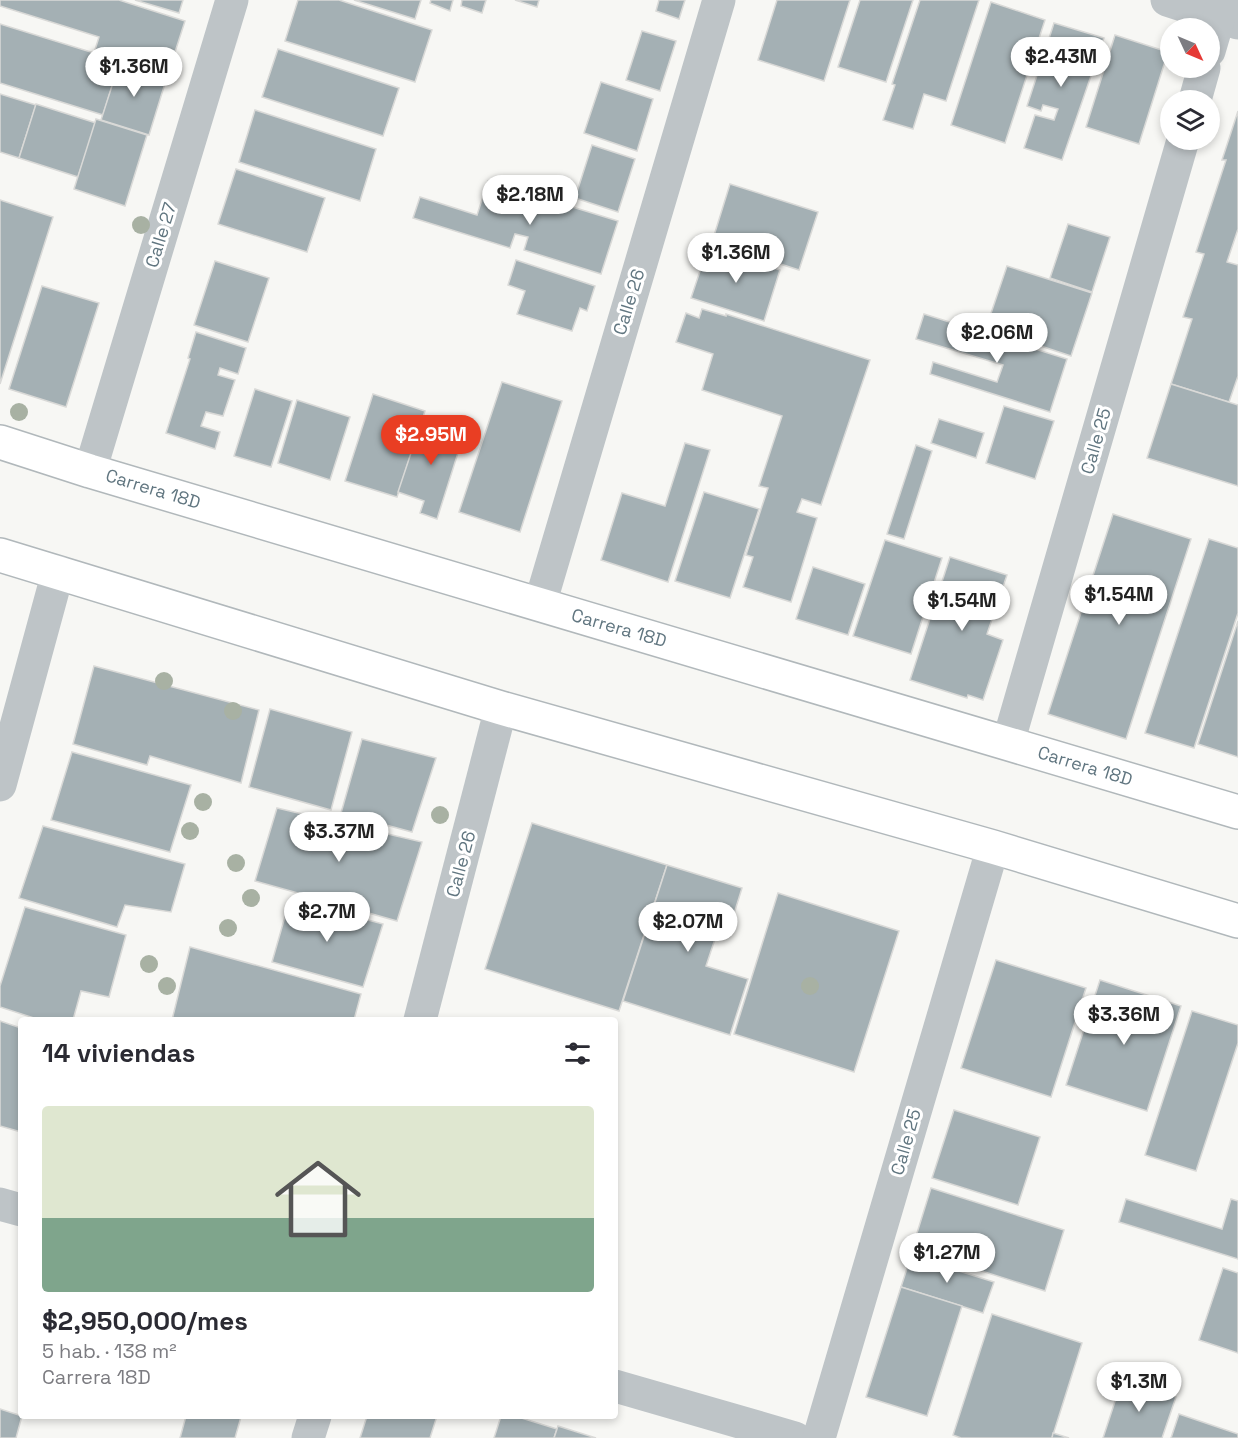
<!DOCTYPE html>
<html lang="es">
<head>
<meta charset="utf-8">
<style>
  body { margin:0; font-family:"Space Grotesk",sans-serif; background:#f2f2f3; color:#2b2b33; height:100vh; display:flex; flex-direction:column; font-size:22px; white-space:nowrap }
  * { box-sizing:border-box; margin:0 }
  p { font-size:20px; color:#7c7c81 }
  .icon { flex:none; width:33px; height:33px; fill:none; stroke:currentColor; stroke-width:2; stroke-linecap:round; stroke-linejoin:round }
  .map { position:relative; flex:1; overflow:hidden }
  .panel { position:absolute; left:18px; top:1017px; width:600px; height:402px; display:flex; flex-direction:column; background:#fff; border-radius:6px; box-shadow:0 3px 9px #0003 }
  .panel>* { flex:none }
  .needle { width:39px; rotate:134deg }
  .controls { position:absolute; left:1160px; top:18px; display:grid; gap:12px }
  .controls a { display:grid; place-items:center; width:60px; height:60px; border-radius:50%; background:#fff; box-shadow:0 3px 9px #0003; font-size:30px }
  .price { position:absolute; translate:-50% -51px; padding:0 14px; border-radius:21px; background:#fff; color:#222; font-size:20px; line-height:39px; filter:drop-shadow(0 2px 3px #0008) }
  .price::after { content:''; position:absolute; left:50%; top:36px; width:18px; height:14px; margin-left:-9px; background:inherit; clip-path:polygon(0 0,100% 0,50% 100%) }
  .price.active { background:#e93e23; color:#fff }
  ul { padding:0; list-style:none }
  li { display:grid; align-content:center; gap:12px; height:318px; padding:0 24px }
  li+li { border-top:2px solid #e1e1e2 }
  li span { display:grid; place-items:center; height:186px; border-radius:6px; color:#555 }
  li>.icon { margin-inline-start:auto }
  span .icon { width:108px; height:108px; fill:#fffc; stroke-width:1 }
  li b { font-size:26px }
  h2 { display:flex; justify-content:space-between; align-items:center; height:72px; padding:0 24px; font-size:26px }
  .map>svg:first-child { display:block }
  .building { fill:#a4b0b4; stroke:#d9d9d7; stroke-width:1.5 }
  .lines { fill:none; stroke-linecap:round; stroke-linejoin:round }
  .primary-casing { stroke:#b1b8bb; stroke-width:36 }
  .street { stroke:#bec4c7; stroke-width:33 }
  .primary { stroke:#fff; stroke-width:33 }
  .tree { fill:#a8b1a3 }
  .labels { text-anchor:middle; stroke-width:6; stroke-linejoin:round; paint-order:stroke }
  .street-label { font-size:18px; fill:#617680; stroke:#fff }
</style>
</head>
<body>
<div class="map">
<svg width="1238" height="1438" viewBox="0 0 1238 1438">
  <rect width="100%" height="100%" fill="#f7f7f4"/>
  <g class="building">
    <path d="M0 0H119L185 21 167 77 94 53 99 37 0 6Z"/>
    <path d="M135 0H183L179 13Z"/>
    <path d="M298 0H339L432 30 415 82 285 41Z"/>
    <path d="M354 0H421L415 19Z"/>
    <path d="M431 0H453L450 11 430 3Z"/>
    <path d="M462 0H486L482 13 461 6Z"/>
    <path d="M515 0H539L537 7Z"/>
    <path d="M659 0H685L679 19 656 11Z"/>
    <path d="M777 0H850L824 81 758 60Z"/>
    <path d="M860 0H913L886 82 838 67Z"/>
    <path d="M920 0H979L946 101 924 94 913 129 883 120 895 85 892 84Z"/>
    <path d="M991 2 1045 20 1005 143 951 125Z"/>
    <path d="M1054 23 1104 38 1062 160 1024 148 1035 115 1054 120 1058 109 1043 105 1041 111 1027 106Z"/>
    <path d="M0 24 120 61 103 115 0 83Z"/>
    <path d="M642 31 676 41 660 91 626 80Z"/>
    <path d="M1115 35 1168 52 1139 144 1086 127Z"/>
    <path d="M278 49 399 88 383 136 262 97Z"/>
    <path d="M120 61 167 77 149 135 101 120Z"/>
    <path d="M601 82 653 99 637 151 584 133Z"/>
    <path d="M0 94 36 105 19 158 0 152Z"/>
    <path d="M36 104 96 123 78 177 19 158Z"/>
    <path d="M255 110 376 149 360 201 239 162Z"/>
    <path d="M1238 111V229L1227 262 1238 265V376L1229 402 1171 384 1192 319 1183 317 1204 254 1196 252 1226 160H1222Z"/>
    <path d="M96 119 147 135 125 206 74 189Z"/>
    <path d="M592 145 635 159 618 212 575 198Z"/>
    <path d="M236 169 325 198 307 252 218 224Z"/>
    <path d="M488 181 618 221 601 274 524 250 528 237 515 234 510 248 413 218 420 197 477 215Z"/>
    <path d="M730 184 818 212 799 270 712 242Z"/>
    <path d="M0 200 53 217 0 384Z"/>
    <path d="M1068 224 1110 237 1092 292 1050 278Z"/>
    <path d="M708 247 780 270 764 321 691 298Z"/>
    <path d="M516 260 595 286 587 311 580 308 572 331 517 314 525 291 508 285Z"/>
    <path d="M215 261 269 278 248 342 194 325Z"/>
    <path d="M1007 266 1092 293 1071 356 986 328Z"/>
    <path d="M42 286 99 303 66 407 9 389Z"/>
    <path d="M702 309 726 316V314L870 360 821 505 802 499 797 512 817 518 791 602 743 587 753 557 746 555 768 488 759 486 782 416 702 390 713 354 676 342 686 313 699 318Z"/>
    <path d="M924 314 1067 359 1050 412 930 374 933 362 997 382 1003 365 916 339Z"/>
    <path d="M196 332 246 348 238 374 220 368 218 375 235 380 223 416 206 412 201 426 220 432 215 449 166 433 190 359 188 358Z"/>
    <path d="M502 382 562 401 520 532 459 512Z"/>
    <path d="M1171 384 1238 405V486L1147 458Z"/>
    <path d="M255 389 292 401 271 467 234 456Z"/>
    <path d="M373 394 425 411 397 497 345 481Z"/>
    <path d="M297 400 350 417 330 480 278 463Z"/>
    <path d="M1004 406 1054 421 1035 479 986 463Z"/>
    <path d="M939 419 984 433 976 458 931 443Z"/>
    <path d="M422 420 464 434 437 519 420 513 424 501 398 492Z"/>
    <path d="M685 443 710 450 668 582 601 560 622 493 665 506Z"/>
    <path d="M916 445 932 451 904 539 887 534Z"/>
    <path d="M704 492 759 509 730 598 675 581Z"/>
    <path d="M1113 514 1191 539 1126 739 1048 714Z"/>
    <path d="M1209 539 1238 548V613L1194 748 1145 733Z"/>
    <path d="M885 540 942 558 911 654 853 636Z"/>
    <path d="M950 557 1007 575 987 634 1003 640 983 700 968 695 967 698 910 680Z"/>
    <path d="M813 567 865 584 848 635 796 619Z"/>
    <path d="M1238 621V757L1198 744Z"/>
    <path d="M94 666 259 710 241 783 150 756 147 765 73 744Z"/>
    <path d="M270 709 352 732 331 810 249 787Z"/>
    <path d="M362 739 436 758 412 832 341 813Z"/>
    <path d="M72 752 191 785 170 852 51 820Z"/>
    <path d="M277 808 422 842 397 921 255 881Z"/>
    <path d="M532 823 667 865 619 1011 485 969Z"/>
    <path d="M43 826 185 864 171 912 125 905 117 927 19 898Z"/>
    <path d="M667 865 742 888 729 930 719 927 706 966 748 979 730 1035 623 1001Z"/>
    <path d="M778 893 899 931 854 1072 734 1034Z"/>
    <path d="M290 899 383 924 363 987 272 962Z"/>
    <path d="M25 907 126 935 109 997 81 991 73 1020H40L0 1007V986Z"/>
    <path d="M190 947 361 994 354 1020H172Z"/>
    <path d="M996 960 1086 988 1051 1097 961 1068Z"/>
    <path d="M1100 980 1181 1006 1147 1111 1066 1085Z"/>
    <path d="M1192 1011 1238 1025V1043L1196 1171 1145 1155Z"/>
    <path d="M0 1021 21 1028V1132L0 1126Z"/>
    <path d="M954 1110 1040 1137 1018 1205 932 1178Z"/>
    <path d="M931 1188 1064 1230 1045 1291 912 1249Z"/>
    <path d="M1126 1199 1222 1229 1231 1199 1238 1201V1259L1119 1222Z"/>
    <path d="M911 1256 994 1282 983 1313 901 1287Z"/>
    <path d="M1223 1268 1238 1273V1353L1199 1340Z"/>
    <path d="M901 1287 962 1306 927 1416 866 1397Z"/>
    <path d="M992 1314 1082 1343 1052 1438H961L953 1435Z"/>
    <path d="M1122 1380 1176 1397 1162 1438H1103Z"/>
    <path d="M0 1409 22 1416 16 1438H0Z"/>
    <path d="M1179 1414 1238 1434V1438H1171Z"/>
    <path d="M186 1416H237L241 1417 235 1438H180Z"/>
    <path d="M367 1416H437L430 1438H360Z"/>
    <path d="M501 1416H515L557 1429 554 1438H494Z"/>
    <path d="M558 1426 596 1438H554Z"/>
    <path d="M1053 1433 1069 1438H1052Z"/>
  </g>
  <g class="lines">
    <g class="primary-casing">
      <g id="primary">
        <path d="M0 442 90 471 1238 812"/>
        <path d="M0 555 501 708 993 847 1238 921"/>
      </g>
    </g>
    <g class="street">
      <path d="M1167 0 1238 23"/>
      <path d="M1209 51 1224 0"/>
      <path d="M1195 100 1204 68"/>
      <path d="M90 471 232 0"/>
      <path d="M540 604 719 0"/>
      <path d="M1008 743 1183 140"/>
      <path d="M0 785 58 572"/>
      <path d="M420 1020 501 708"/>
      <path d="M0 1204 21 1210"/>
      <path d="M615 1386 795 1438"/>
      <path d="M308 1438 315 1416"/>
      <path d="M819 1438 993 847"/>
    </g>
    <use href="#primary" class="primary"/>
  </g>
  <g class="tree">
    <circle cx="141" cy="225" r="9"/>
    <circle cx="19" cy="412" r="9"/>
    <circle cx="164" cy="681" r="9"/>
    <circle cx="233" cy="711" r="9"/>
    <circle cx="203" cy="802" r="9"/>
    <circle cx="440" cy="815" r="9"/>
    <circle cx="190" cy="831" r="9"/>
    <circle cx="236" cy="863" r="9"/>
    <circle cx="251" cy="898" r="9"/>
    <circle cx="228" cy="928" r="9"/>
    <circle cx="149" cy="964" r="9"/>
    <circle cx="167" cy="986" r="9"/>
    <circle cx="810" cy="986" r="9"/>
  </g>
  <g class="labels">
    <g class="street-label">
      <text transform="translate(161 235) rotate(-73)" y="6">Calle 27</text>
      <text transform="translate(629 302) rotate(-73)" y="6">Calle 26</text>
      <text transform="translate(1096 441) rotate(-74)" y="6">Calle 25</text>
      <text transform="translate(153 489) rotate(17)" y="6">Carrera 18D</text>
      <text transform="translate(619 628) rotate(16)" y="6">Carrera 18D</text>
      <text transform="translate(1085 766) rotate(17)" y="6">Carrera 18D</text>
      <text transform="translate(461 864) rotate(-75)" y="6">Calle 26</text>
      <text transform="translate(906 1142) rotate(-74)" y="6">Calle 25</text>
    </g>
  </g>
</svg>
<div class="controls">
<a><svg class="needle" viewBox="-14 -14 28 28"><path d="M0-13l5 13h-10z" fill="#e53935"/><path d="M0 13l5-13h-10z" fill="#7c7c81"/></svg></a>
<a><svg class="icon" aria-label="layers" viewBox="0 0 24 24"><path d="M12 4l9 5-9 5-9-5zM3 14l9 5 9-5"/></svg></a>
</div>
<b class="price" style="left:1061px;top:88px">$2.43M</b>
<b class="price" style="left:134px;top:98px">$1.36M</b>
<b class="price" style="left:530px;top:226px">$2.18M</b>
<b class="price" style="left:736px;top:284px">$1.36M</b>
<b class="price" style="left:997px;top:364px">$2.06M</b>
<b class="price active" style="left:431px;top:466px">$2.95M</b>
<b class="price" style="left:1119px;top:626px">$1.54M</b>
<b class="price" style="left:962px;top:632px">$1.54M</b>
<b class="price" style="left:339px;top:863px">$3.37M</b>
<b class="price" style="left:327px;top:943px">$2.7M</b>
<b class="price" style="left:688px;top:953px">$2.07M</b>
<b class="price" style="left:1124px;top:1046px">$3.36M</b>
<b class="price" style="left:947px;top:1284px">$1.27M</b>
<b class="price" style="left:1139px;top:1413px">$1.3M</b>
<section class="panel">
<h2>14 viviendas<svg class="icon" aria-label="filters" viewBox="0 0 24 24"><path d="M4 7h16M4 17h16"/><circle cx="9" cy="7" r="2"/><circle cx="15" cy="17" r="2"/></svg></h2>
<ul>
<li><span style="background:linear-gradient(#dfe7d0 60%,#7fa58c 0)"><svg class="icon" aria-label="home" viewBox="0 0 24 24"><path d="M3 11l9-7 9 7M6 9v11h12V9"/></svg></span><div><b>$2,950,000/mes</b><p>5 hab. · 138 m²</p><p>Carrera 18D</p></div></li>
</ul>
</section>
</div>
</body>
</html>
